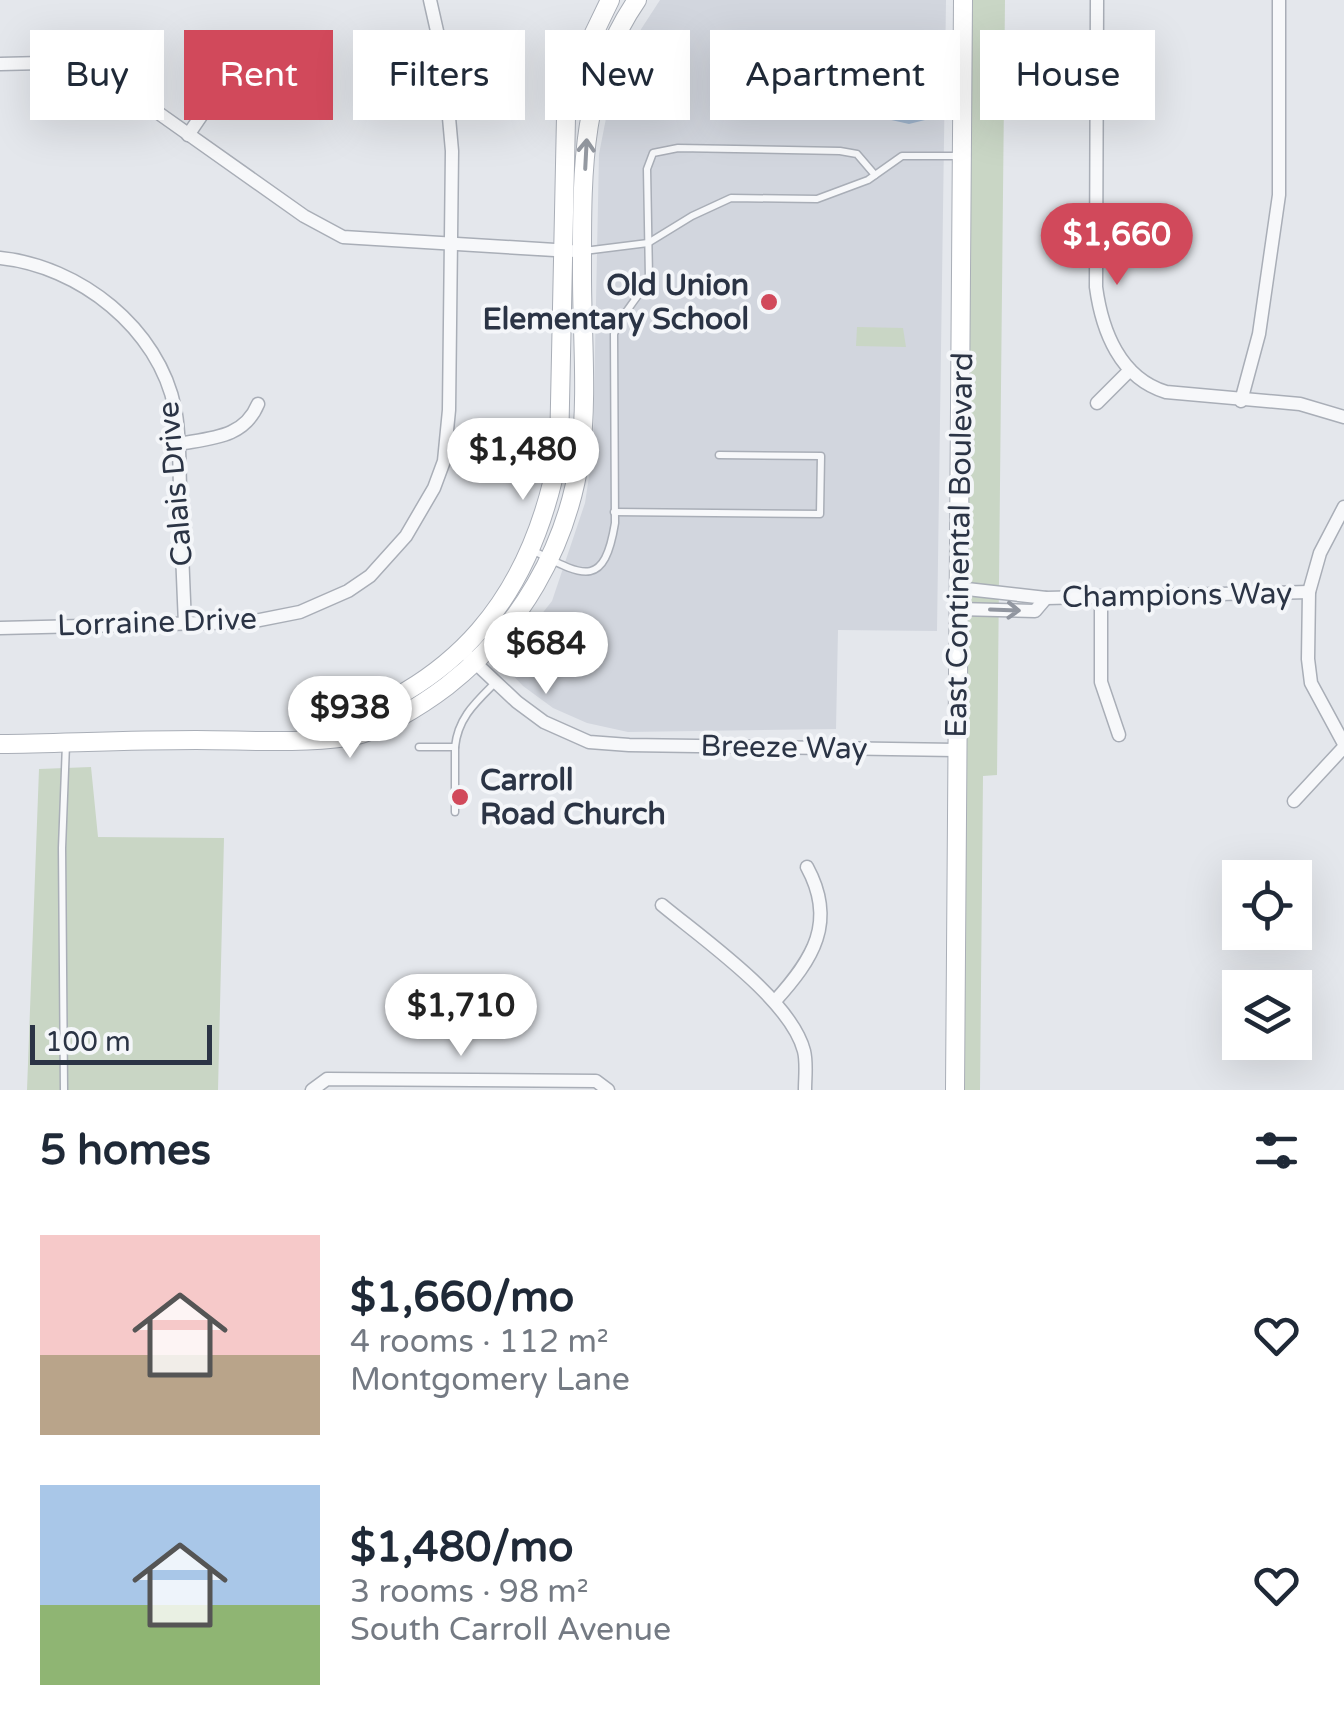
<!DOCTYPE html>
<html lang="en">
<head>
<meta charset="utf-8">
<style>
  body { margin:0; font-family:"Varela Round",sans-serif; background:#f6f6f7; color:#1f2937; height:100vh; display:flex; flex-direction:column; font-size:38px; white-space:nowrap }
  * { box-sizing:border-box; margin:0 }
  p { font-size:32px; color:#747a83 }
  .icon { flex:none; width:55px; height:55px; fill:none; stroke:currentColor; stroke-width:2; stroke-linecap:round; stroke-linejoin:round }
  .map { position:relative; height:1090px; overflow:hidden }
  .drawer { display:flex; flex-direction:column; background:#fff; flex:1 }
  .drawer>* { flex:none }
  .top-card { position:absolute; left:30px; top:30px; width:1285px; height:90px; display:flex; gap:20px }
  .fabs { position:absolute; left:1222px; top:860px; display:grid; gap:20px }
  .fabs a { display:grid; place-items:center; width:90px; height:90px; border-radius:0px; background:#fff; box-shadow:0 10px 40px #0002; font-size:50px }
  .scale { position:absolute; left:30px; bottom:25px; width:182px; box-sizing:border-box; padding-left:10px; border:5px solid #2b3445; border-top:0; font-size:28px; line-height:35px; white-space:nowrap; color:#2b3445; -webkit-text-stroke:8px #f4f6f9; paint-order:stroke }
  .price { position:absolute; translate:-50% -85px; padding:0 22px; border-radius:35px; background:#fff; color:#222; font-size:32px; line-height:65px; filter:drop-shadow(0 2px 5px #0008) }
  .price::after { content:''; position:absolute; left:50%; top:60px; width:30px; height:22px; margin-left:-15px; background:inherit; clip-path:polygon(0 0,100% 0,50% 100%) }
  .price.on { background:#d1495b; color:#fff }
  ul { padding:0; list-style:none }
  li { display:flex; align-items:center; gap:30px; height:250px; padding:0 40px }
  li span { display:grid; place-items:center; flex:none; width:280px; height:200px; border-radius:0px; color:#555 }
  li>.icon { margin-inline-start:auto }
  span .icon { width:120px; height:120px; fill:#fffc; stroke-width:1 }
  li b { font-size:42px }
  h2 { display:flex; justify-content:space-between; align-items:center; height:120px; padding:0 40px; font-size:42px }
  .tag { padding:0 35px; border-radius:0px; background:#fff; box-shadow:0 10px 40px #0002; font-size:35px; line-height:90px }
  .tag.on { background:#d1495b; color:#fff }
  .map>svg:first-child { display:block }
  .built { fill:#d2d6de }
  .green { fill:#c9d6c5 }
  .water { fill:#9fb4cc }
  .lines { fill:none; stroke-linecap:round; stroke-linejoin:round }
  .service-casing { stroke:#a9aeb7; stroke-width:9 }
  .minor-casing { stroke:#a9aeb7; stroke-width:15 }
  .secondary-casing { stroke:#a9aeb7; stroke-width:20 }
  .service { stroke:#f7f8fa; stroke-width:6 }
  .minor { stroke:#f7f8fa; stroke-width:12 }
  .secondary { stroke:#fff; stroke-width:18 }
  .oneway { stroke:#959aa2 }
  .oneway2 { stroke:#9196a0 }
  .poi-dot { fill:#d1495b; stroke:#f4f6f9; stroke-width:4 }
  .labels { text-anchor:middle; stroke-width:8; stroke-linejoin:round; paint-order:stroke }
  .poi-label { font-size:30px; font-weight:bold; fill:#2b3445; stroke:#f4f6f9; text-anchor:end }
  .street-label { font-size:30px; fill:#2b3445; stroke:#f4f6f9 }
</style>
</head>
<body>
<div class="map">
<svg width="1344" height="1090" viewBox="0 0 1344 1090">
  <rect width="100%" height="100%" fill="#e4e7ec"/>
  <path class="built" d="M660 0H946L937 631 838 630 836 729 628 732 587 723 553 708 523 686 502 664 552 601 585 503 593 450 599 154 610 98 634 40Z"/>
  <g class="green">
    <path d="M970 0H1005L997 775 983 776 980 1090H963Z"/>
    <path d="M857 327 903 328 906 347 856 346Z"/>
    <path d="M91 767 98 837 224 838 218 1090H27L39 769Z"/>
  </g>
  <path class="water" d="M847 74 911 89 925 100 929 111 925 120 909 124 834 107 828 100V93Z"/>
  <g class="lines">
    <g class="service-casing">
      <g id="service">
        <path d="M584 251 648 243 692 216 731 198 817 199 868 180 902 156H958"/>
        <path d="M614 512 820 514 821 456 719 455"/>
        <path d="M532 550C583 576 604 590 615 523L614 334C623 311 638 299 649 278L647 169 653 153 678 148 840 151 857 154 875 175"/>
        <path d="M419 747H455C458 718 475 703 495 683"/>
        <path d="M455 812V747"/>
        <path d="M64 1090 62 848 66 744"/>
      </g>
    </g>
    <g class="minor-casing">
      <g id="minor">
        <path d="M1097 0 1096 287C1102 331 1120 378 1166 392L1300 404 1344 417"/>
        <path d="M0 64 43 63 96 77 133 95 304 216 343 237 571 251"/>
        <path d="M188 135 240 59"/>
        <path d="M0 258C79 266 159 328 175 409 180 433 179 461 180 486 181 532 183 578 185 624"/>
        <path d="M1241 401 1259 334 1279 195V0"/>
        <path d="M1097 403 1130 370"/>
        <path d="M178 444C211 438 244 438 258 404"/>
        <path d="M1344 507 1320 553 1309 592 1308 659 1311 683 1344 744"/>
        <path d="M958 588 1046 598 1309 592"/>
        <path d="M1101 596V682L1119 735"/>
        <path d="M958 609 1035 611 1046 598"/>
        <path d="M0 628 249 622 300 612 348 591 370 576 406 536 434 488 444 461 449 410 452 151 444 62 430 0"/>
        <path d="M468 656 517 702 544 722 589 742 629 745 956 750"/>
        <path d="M1294 801 1344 747"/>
        <path d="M662 905C703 939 791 1000 804 1051 807 1063 805 1077 805 1090"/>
        <path d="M775 1001C813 959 837 922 807 867"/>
        <path d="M312 1090 327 1079 596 1081 608 1090"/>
      </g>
    </g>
    <g class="secondary-casing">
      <g id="secondary">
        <path d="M310 732C456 690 532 598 559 451L566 117 583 56 610 0"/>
        <path d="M0 744C65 743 131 740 196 740 246 740 298 744 347 737 378 733 422 705 447 686 519 630 567 548 580 457 588 399 582 335 582 276 582 178 579 84 637 0"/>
        <path d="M955 1090 963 0"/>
      </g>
    </g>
    <use href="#service" class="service"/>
    <use href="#minor" class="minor"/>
    <use href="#secondary" class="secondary"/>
  </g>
  <defs><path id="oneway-shaft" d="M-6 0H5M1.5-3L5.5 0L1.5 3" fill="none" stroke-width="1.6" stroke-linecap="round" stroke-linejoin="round" transform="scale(2.5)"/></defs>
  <use class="oneway" href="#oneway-shaft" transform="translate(586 154) rotate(-87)"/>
  <use class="oneway2" href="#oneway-shaft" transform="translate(1005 610) rotate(2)"/>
  <g class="poi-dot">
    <circle cx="769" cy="302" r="10"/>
    <circle cx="460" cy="797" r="10"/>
  </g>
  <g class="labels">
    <g class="poi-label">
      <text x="749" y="295">Old Union<tspan x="749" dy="34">Elementary School</tspan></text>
      <text x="480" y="790" text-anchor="start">Carroll<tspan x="480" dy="34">Road Church</tspan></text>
    </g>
    <g class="street-label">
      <text transform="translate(175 484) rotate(-95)" y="10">Calais Drive</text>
      <text transform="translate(959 545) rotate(-89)" y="10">East Continental Boulevard</text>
      <text transform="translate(1177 595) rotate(-1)" y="10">Champions Way</text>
      <text transform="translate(157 622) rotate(-2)" y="10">Lorraine Drive</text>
      <text transform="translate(784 747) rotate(1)" y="10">Breeze Way</text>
    </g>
  </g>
</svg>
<div class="fabs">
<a><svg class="icon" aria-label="locate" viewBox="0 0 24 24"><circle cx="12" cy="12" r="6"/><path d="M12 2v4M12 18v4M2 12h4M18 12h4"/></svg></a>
<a><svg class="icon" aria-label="layers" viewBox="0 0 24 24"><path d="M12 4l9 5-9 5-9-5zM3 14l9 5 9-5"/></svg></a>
</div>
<div class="scale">100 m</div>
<b class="price on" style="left:1117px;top:288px">$1,660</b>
<b class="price" style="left:523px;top:503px">$1,480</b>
<b class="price" style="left:546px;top:697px">$684</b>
<b class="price" style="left:350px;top:761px">$938</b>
<b class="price" style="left:461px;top:1059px">$1,710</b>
<div class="top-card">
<a class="tag">Buy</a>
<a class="tag on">Rent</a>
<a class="tag">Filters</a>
<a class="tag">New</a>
<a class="tag">Apartment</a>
<a class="tag">House</a>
</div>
</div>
<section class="drawer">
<h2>5 homes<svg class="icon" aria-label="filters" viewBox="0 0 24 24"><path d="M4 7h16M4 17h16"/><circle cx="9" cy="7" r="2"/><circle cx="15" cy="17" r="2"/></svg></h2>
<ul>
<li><span style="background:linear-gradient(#f6c9c9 60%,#b9a48a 0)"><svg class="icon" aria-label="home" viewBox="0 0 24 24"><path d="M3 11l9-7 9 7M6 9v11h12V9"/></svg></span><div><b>$1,660/mo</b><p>4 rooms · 112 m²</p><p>Montgomery Lane</p></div><svg class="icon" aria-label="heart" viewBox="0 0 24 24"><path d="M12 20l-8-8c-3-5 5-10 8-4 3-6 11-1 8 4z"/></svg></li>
<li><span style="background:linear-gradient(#a9c7e8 60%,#8fb573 0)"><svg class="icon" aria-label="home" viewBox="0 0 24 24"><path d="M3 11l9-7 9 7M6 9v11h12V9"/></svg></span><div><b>$1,480/mo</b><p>3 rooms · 98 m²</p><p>South Carroll Avenue</p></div><svg class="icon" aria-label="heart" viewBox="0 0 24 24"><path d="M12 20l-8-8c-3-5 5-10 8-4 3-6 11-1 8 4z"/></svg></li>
</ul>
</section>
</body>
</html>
